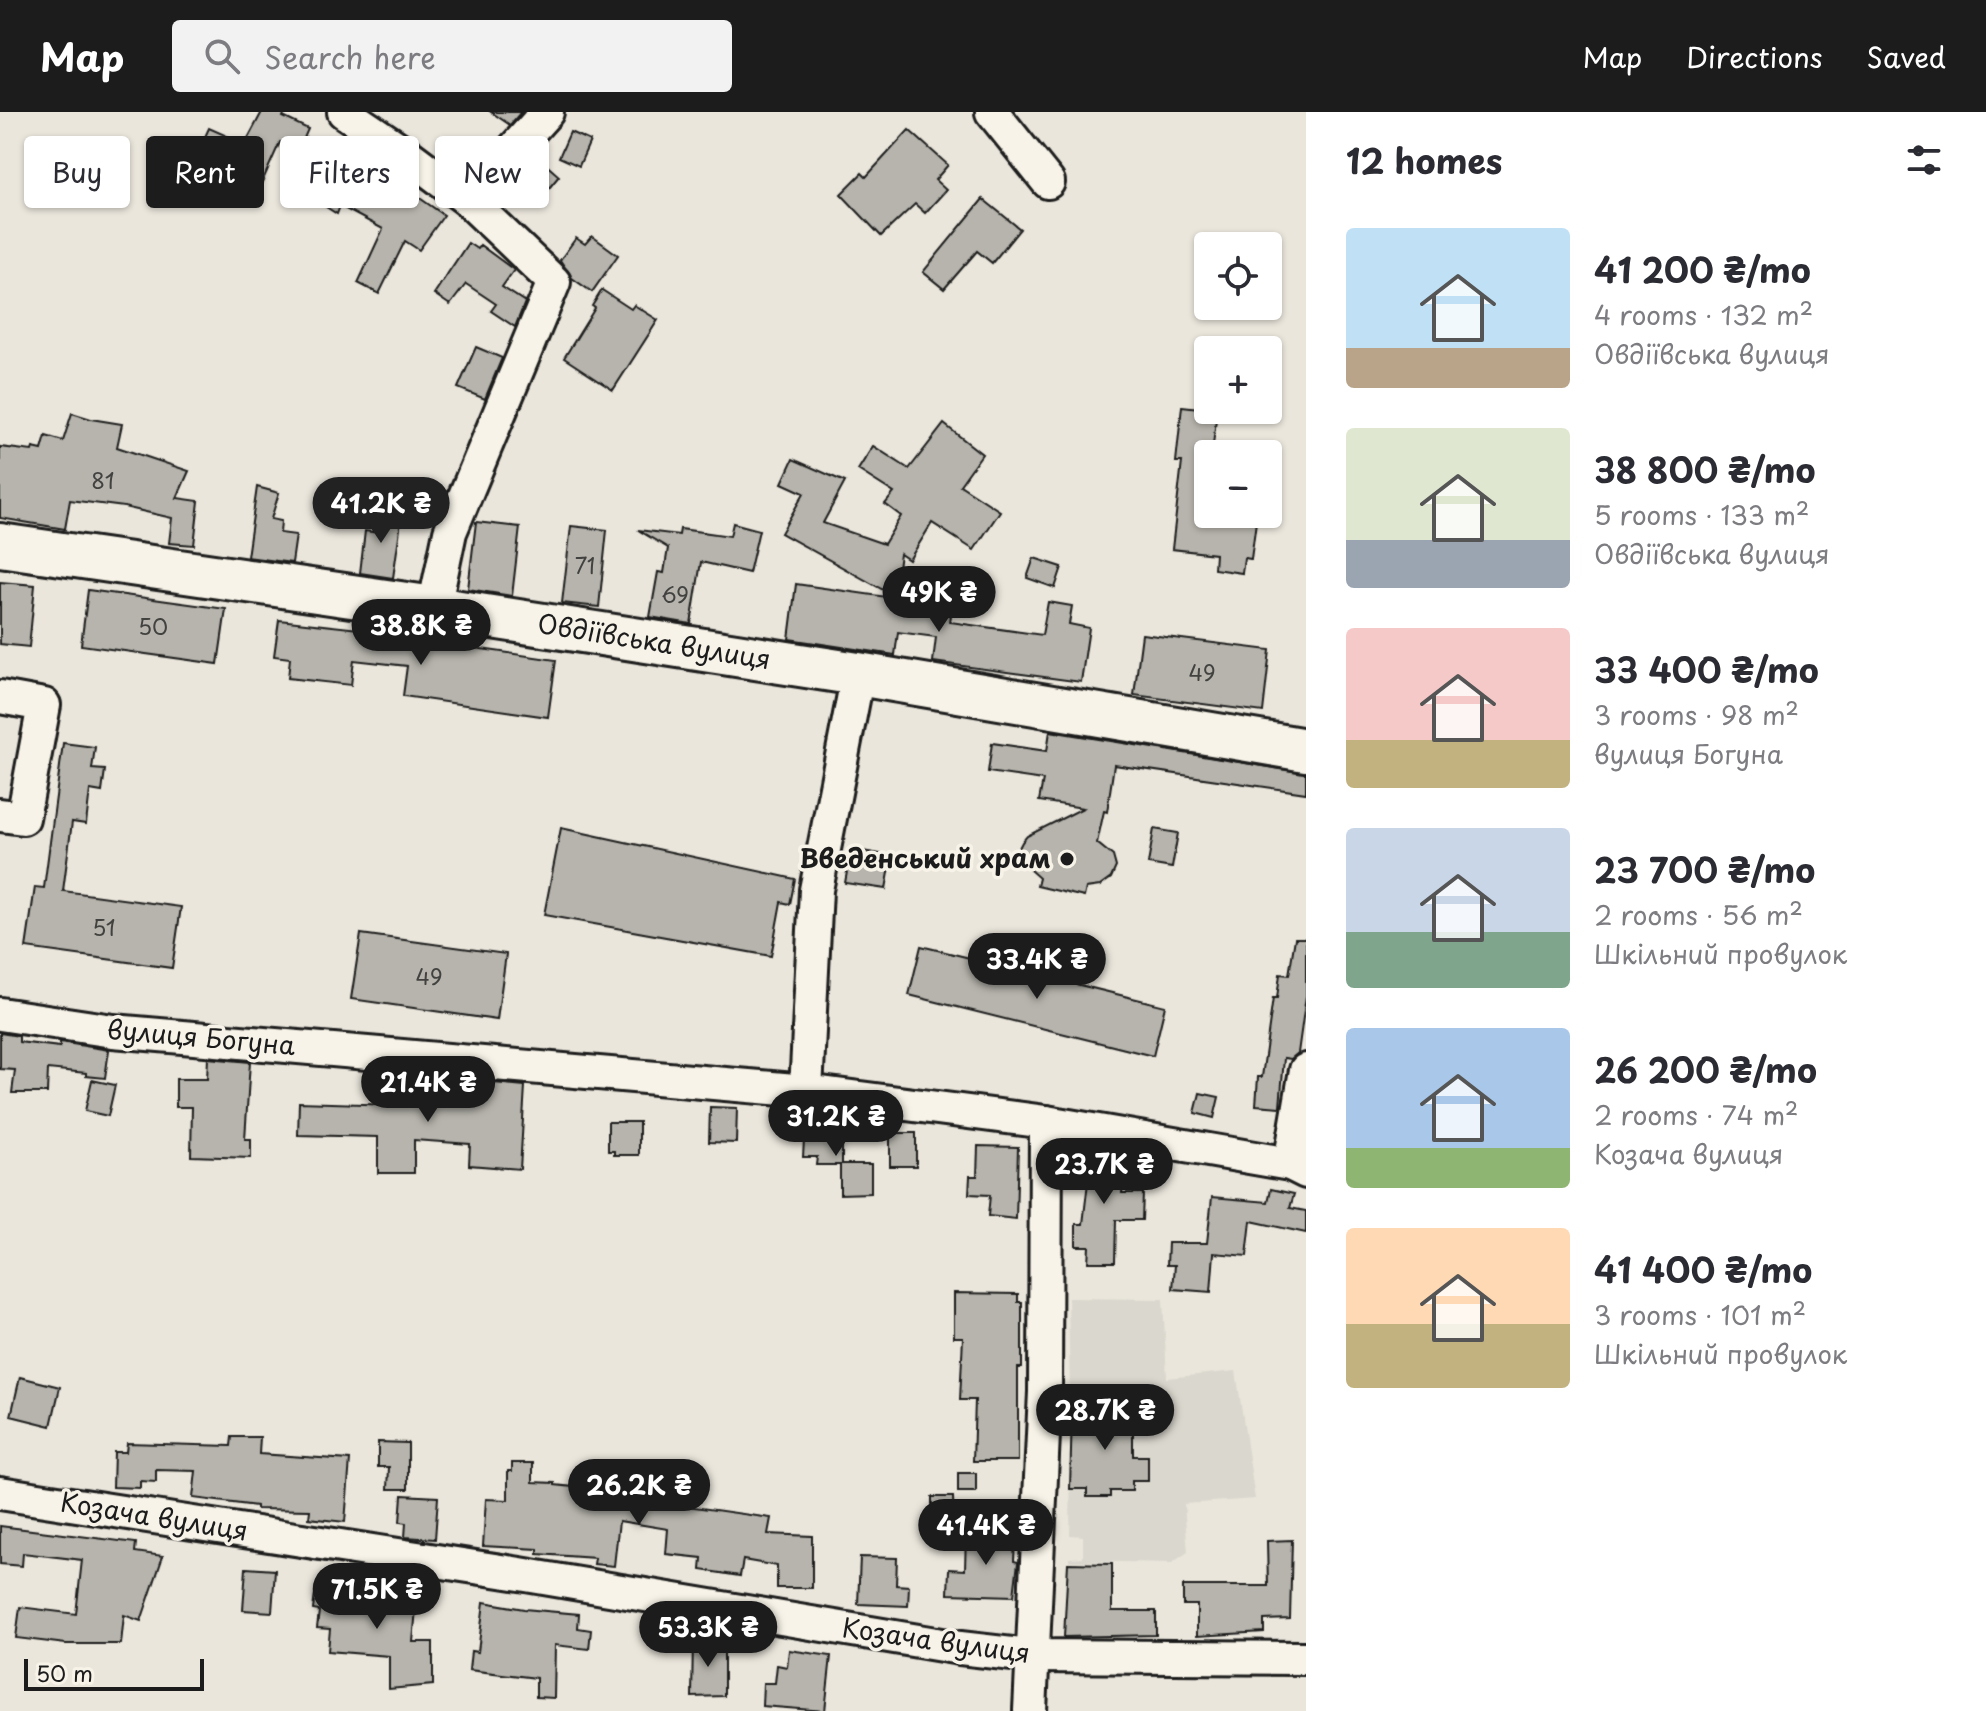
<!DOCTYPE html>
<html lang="en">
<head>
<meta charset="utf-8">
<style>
  body { margin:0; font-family:"Playpen Sans",sans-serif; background:#f2f2f3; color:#2b2b33; height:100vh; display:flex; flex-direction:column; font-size:30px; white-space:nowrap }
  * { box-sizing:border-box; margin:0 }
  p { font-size:26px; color:#7c7c81 }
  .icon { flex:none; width:44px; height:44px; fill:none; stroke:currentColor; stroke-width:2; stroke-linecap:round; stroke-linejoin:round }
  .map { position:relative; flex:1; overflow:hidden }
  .side { display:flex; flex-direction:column; background:#fff; width:680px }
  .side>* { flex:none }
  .top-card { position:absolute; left:24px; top:24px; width:760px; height:72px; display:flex; gap:16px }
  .fabs { position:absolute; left:1194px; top:120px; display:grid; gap:16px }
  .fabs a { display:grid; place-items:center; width:88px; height:88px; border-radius:8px; background:#fff; box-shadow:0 2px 6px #0004; font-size:40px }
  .scale { position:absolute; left:24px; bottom:20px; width:180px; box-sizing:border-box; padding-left:8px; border:4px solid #1c1c1c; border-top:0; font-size:22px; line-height:28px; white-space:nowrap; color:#1c1c1c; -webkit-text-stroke:6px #f7f3e8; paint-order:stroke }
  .price { position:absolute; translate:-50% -68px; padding:0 18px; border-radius:28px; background:#1c1c1c; color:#fff; font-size:26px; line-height:52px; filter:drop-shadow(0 2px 4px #0008) }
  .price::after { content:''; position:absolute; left:50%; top:48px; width:24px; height:18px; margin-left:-12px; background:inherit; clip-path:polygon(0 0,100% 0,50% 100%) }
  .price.current { background:#222; color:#fff }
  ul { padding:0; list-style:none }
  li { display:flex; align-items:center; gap:24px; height:200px; padding:0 40px }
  li span { display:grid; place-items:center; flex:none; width:224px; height:160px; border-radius:8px; color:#555 }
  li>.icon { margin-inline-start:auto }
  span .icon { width:96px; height:96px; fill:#fffc; stroke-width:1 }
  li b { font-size:34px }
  h2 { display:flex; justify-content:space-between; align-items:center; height:96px; padding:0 40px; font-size:34px }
  .tag { padding:0 28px; border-radius:8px; background:#fff; box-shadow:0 2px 6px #0004; font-size:28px; line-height:72px }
  .tag.current { background:#1c1c1c; color:#fff }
  header { display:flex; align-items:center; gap:48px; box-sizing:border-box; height:112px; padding:0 40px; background:#1c1c1c; color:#fff }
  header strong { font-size:38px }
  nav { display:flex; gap:44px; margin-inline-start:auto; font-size:28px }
  .search { width:560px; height:72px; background:#f2f2f3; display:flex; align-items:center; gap:20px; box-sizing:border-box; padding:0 28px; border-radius:8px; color:#7c7c81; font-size:30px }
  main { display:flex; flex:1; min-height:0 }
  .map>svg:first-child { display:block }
  .built { fill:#dad7ce }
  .building { fill:#b6b4ac; stroke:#1c1c1c; stroke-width:2 }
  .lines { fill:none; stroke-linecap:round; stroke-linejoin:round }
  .minor-casing { stroke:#1c1c1c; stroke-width:38 }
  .major-casing { stroke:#1c1c1c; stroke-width:48 }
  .minor { stroke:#f7f3e8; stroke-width:32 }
  .major { stroke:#f7f3e8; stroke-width:42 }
  .poi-dot { fill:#1c1c1c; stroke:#f7f3e8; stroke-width:3 }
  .labels { text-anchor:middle; stroke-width:7; stroke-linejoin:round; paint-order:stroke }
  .number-label { font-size:22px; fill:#424240 }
  .street-label { font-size:26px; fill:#1c1c1c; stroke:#f7f3e8 }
  .poi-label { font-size:26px; font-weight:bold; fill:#1c1c1c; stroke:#f7f3e8; text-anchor:end }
</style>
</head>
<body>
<header>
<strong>Map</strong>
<div class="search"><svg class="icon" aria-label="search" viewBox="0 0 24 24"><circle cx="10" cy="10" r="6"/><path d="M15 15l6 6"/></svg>Search here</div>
<nav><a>Map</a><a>Directions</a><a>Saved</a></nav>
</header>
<main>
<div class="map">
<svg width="1306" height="1599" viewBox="0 0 1306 1599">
  <rect width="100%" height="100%" fill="#eae6dc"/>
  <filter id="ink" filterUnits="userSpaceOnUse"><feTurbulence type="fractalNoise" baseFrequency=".0125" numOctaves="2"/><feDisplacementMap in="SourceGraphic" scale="16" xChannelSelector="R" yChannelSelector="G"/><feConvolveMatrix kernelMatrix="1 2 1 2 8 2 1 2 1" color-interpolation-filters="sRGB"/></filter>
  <g filter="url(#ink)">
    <path class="built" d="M1068 1186 1163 1187 1167 1266 1236 1259 1255 1387 1184 1392 1188 1440 1172 1451 1069 1449V1446L1083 1445V1424L1070 1423 1071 1346H1075L1071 1333Z"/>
    <g class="building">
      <path d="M262 0H285L283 5 308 17 299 38 280 30 258 79 235 69 240 56 199 38 209 16 245 32Z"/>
      <path d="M491 0H521L510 13Z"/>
      <path d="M909 18 948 53 935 68 946 78 925 101 915 92 881 124 841 82 862 61 866 65Z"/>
      <path d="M570 20 590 29 579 54 559 45Z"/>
      <path d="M358 32 393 56 388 64 444 103 419 138 405 129 379 182 358 171 383 117 340 94 337 102 309 84 341 35 351 42Z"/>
      <path d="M446 34 471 53 464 62 439 43Z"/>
      <path d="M534 42 559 64 535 93 509 72Z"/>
      <path d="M983 87 1020 117 992 151 977 139 944 177 923 160Z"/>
      <path d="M592 124 618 143 592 180 572 166 560 148 576 126 585 132Z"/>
      <path d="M468 131 477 137 480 133 514 158 502 175 525 190 515 215 491 199 496 192 466 172 450 193 434 182Z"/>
      <path d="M602 178 631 197 634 193 658 208 613 278 564 246 595 196 592 194Z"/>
      <path d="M476 235 502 246 485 287 458 276Z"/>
      <path d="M1182 294 1217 298 1212 342H1208V402H1257L1251 447 1244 446 1242 461 1214 457 1215 442 1172 437 1182 350H1176Z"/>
      <path d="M72 301 91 307 122 312 117 335 189 359 177 386 199 389 194 433 169 431 172 406 124 395 70 388 65 417 0 406V335L32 339 33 336 42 338 46 324 63 329Z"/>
      <path d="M944 312 982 342 960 373 1000 399 974 438 932 411 909 448 900 442 894 484 781 421 804 381 782 371 793 347 845 370 823 411 884 432 901 404 885 392 894 381 858 358 873 334 909 357Z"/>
      <path d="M257 375 279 381 271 407 281 409 280 421 296 423 292 451 247 445Z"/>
      <path d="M399 398 400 417 393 466 360 461 365 419 373 420 372 399Z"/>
      <path d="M476 410 520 415 512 484 468 477Z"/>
      <path d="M733 411 759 418 749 461 701 450 691 512 650 505 658 460 664 461 668 436 638 418 679 423 680 417 730 424Z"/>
      <path d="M571 414 607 418 599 495 562 491Z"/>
      <path d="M1034 446 1062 455 1055 476 1027 466Z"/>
      <path d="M0 470 35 473 29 535 0 532Z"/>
      <path d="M796 472 894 486 893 495 951 503 950 510 1042 523 1048 490 1072 494 1069 512 1089 516 1081 570 933 550 936 525 898 520 895 543 789 527Z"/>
      <path d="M88 478 226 497 218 552 81 533Z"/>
      <path d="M279 508 386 520 385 523 556 548 548 605 403 584 407 554 354 548 351 573 288 566 290 546 274 544Z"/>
      <path d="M1142 522 1270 538 1263 600 1134 583Z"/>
      <path d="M1050 619 1306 661V681L1114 653 1107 700 1104 699 1097 731 1113 744 1116 755 1111 766 1100 774 1086 776 1084 785 1037 774 1039 766 1021 750 1019 736 1022 730 1027 724 1083 696 1039 689 1043 668 988 660 992 631 1047 639Z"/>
      <path d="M63 631 95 635 92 657 105 658 102 680 90 678 86 712 72 710 63 779 181 795 172 856 26 836 35 775 44 776Z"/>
      <path d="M561 716 795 767 790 792 781 790 771 844 544 803Z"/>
      <path d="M1154 717 1178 721 1172 756 1148 752Z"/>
      <path d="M851 737 892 744 886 777 845 771Z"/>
      <path d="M361 822 506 842 497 908 351 887Z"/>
      <path d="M1295 826H1306V884L1298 941 1291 947 1284 946 1280 995 1256 993 1258 965H1262L1273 886H1277L1280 862 1289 863Z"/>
      <path d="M921 834 1165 894 1153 944 909 883Z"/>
      <path d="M0 921 19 924V930L60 935V930L109 938 105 966 86 964V961L48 957 47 981H12L15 958 0 957Z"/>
      <path d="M208 946 250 950 245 1027H251V1046L191 1044 192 995H176V967H207Z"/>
      <path d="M396 963 434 966 433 985 483 988 484 970 525 974 520 1057 469 1053 470 1032 414 1028V1061H378V1025L298 1023 299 990 396 993Z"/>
      <path d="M92 968 115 973 108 1004 85 999Z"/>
      <path d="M1200 981 1219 985 1214 1006 1195 1001Z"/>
      <path d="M710 995 737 996 736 1031 709 1030Z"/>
      <path d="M608 1010H639V1043H614V1039H608Z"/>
      <path d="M805 1011H834V1021H842V1052H871V1081L840 1082V1053H816L817 1045H803Z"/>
      <rect x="890" y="1021" width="26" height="33"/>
      <path d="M978 1034 1018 1035 1016 1107 988 1104 990 1083 969 1082 970 1064H977Z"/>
      <path d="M1081 1040 1117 1045 1115 1062 1124 1063 1122 1081H1143L1142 1108H1116L1115 1150H1088L1089 1134H1076V1112H1083L1088 1070 1077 1069Z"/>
      <path d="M1271 1077 1294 1082 1290 1096 1306 1099V1121L1251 1109 1247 1144 1214 1141 1211 1180 1173 1177 1175 1153H1167L1168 1131H1207L1212 1085 1268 1090Z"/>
      <path d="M954 1181 1018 1182V1190H1022V1256H1018V1349H973L975 1288H960L963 1225H954Z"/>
      <path d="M20 1265 60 1275 51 1314 11 1304Z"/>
      <path d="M1107 1290H1133V1344H1148V1369H1132V1379H1110V1385H1087V1377H1070L1072 1300H1107Z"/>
      <path d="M232 1325H260L259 1342 350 1348 345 1410 309 1406 310 1398 256 1397V1394L193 1386 196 1359 156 1358V1370L140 1369V1376L113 1375 114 1340H126L127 1331 231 1334Z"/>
      <path d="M378 1330 408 1331V1377H388L389 1355H378Z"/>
      <path d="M512 1351H533V1370L555 1371V1373L583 1376V1378L659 1383 662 1366 691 1371 687 1394 771 1406 768 1422 812 1424V1476H777V1454L743 1448 740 1464 701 1458 702 1446 666 1442 668 1417 619 1409 614 1454 594 1452 595 1446 538 1442V1437L483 1434 486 1387 508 1388V1359H512Z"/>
      <rect x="958" y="1361" width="18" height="19"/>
      <path d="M402 1383 438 1385 435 1427 405 1425 406 1411 400 1410Z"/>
      <path d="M932 1385H953L954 1412H932Z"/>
      <path d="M0 1414 136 1431 135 1440 163 1444 141 1509 124 1503 121 1532H66L16 1526 20 1495 76 1502 82 1448 23 1441 22 1454 0 1452Z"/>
      <path d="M966 1421 1003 1422 1002 1429H1015L1014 1449 1018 1450 1014 1484 948 1482 949 1457 965 1458Z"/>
      <path d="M1292 1428 1290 1507 1264 1508V1520L1197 1524V1493H1183V1474H1268L1267 1429Z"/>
      <path d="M860 1445 897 1446 896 1473 909 1474 908 1494 858 1492Z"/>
      <path d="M1068 1451 1112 1452V1499H1156V1523L1064 1525Z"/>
      <path d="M246 1456 275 1458 272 1500 243 1498Z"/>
      <path d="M316 1474 370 1479 371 1474 408 1477 406 1496 416 1497 413 1530H433V1573L389 1577V1544L328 1539 330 1517 317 1516 319 1499 313 1498Z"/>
      <path d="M484 1490 524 1497 579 1502 578 1516 591 1518 589 1537 555 1533 554 1586 536 1585V1566L469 1558 471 1539 478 1540Z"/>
      <path d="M693 1529H724V1584L692 1585Z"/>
      <path d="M789 1538 831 1544 825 1599 762 1594 763 1571H775L777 1553 787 1555Z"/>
    </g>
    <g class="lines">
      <g class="minor-casing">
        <g id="minor">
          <path d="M344 0 405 41 468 88 554 170 450 420 434 496"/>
          <path d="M992 0 1048 70"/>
          <path d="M468 88 547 0"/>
          <path d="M0 585 44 593 23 706 0 703"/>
          <path d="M0 902 113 919 806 979 1046 1010 1290 1052 1306 1060"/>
          <path d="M806 979 816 778 858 562"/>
          <path d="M1290 1052 1306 958"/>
          <path d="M0 1381 520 1462 960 1536 1031 1544 1306 1546"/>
          <path d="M1030 1599 1045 1280 1046 1010"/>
        </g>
      </g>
      <g class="major-casing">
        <path id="major" d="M0 433 434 496 858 562 1306 638"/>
      </g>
      <use href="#minor" class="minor"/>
      <use href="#major" class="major"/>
    </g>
  </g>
  <circle class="poi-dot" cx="1067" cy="747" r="8"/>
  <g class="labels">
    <g class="number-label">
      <text x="103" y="377">81</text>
      <text x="585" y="462">71</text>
      <text x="675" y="491">69</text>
      <text x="153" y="523">50</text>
      <text x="1202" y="569">49</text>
      <text x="104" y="824">51</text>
      <text x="429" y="873">49</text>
    </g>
    <g class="street-label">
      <text transform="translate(654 530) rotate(9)" y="9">Овдіївська вулиця</text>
      <text transform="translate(201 926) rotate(5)" y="9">вулиця Богуна</text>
      <text transform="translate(154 1405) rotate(9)" y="9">Козача вулиця</text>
      <text transform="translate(936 1529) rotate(8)" y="9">Козача вулиця</text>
    </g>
    <g class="poi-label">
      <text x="1051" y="756">Введенський храм</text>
    </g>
  </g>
</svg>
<div class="fabs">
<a><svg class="icon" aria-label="locate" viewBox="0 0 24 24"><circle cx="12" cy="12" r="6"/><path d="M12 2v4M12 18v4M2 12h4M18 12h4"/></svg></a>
<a>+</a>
<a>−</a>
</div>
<div class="scale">50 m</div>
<b class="price current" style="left:381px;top:433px">41.2K ₴</b>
<b class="price" style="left:939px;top:522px">49K ₴</b>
<b class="price" style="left:421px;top:555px">38.8K ₴</b>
<b class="price" style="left:1037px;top:889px">33.4K ₴</b>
<b class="price" style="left:428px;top:1012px">21.4K ₴</b>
<b class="price" style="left:836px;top:1046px">31.2K ₴</b>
<b class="price" style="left:1104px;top:1094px">23.7K ₴</b>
<b class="price" style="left:1105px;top:1340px">28.7K ₴</b>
<b class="price" style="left:639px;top:1415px">26.2K ₴</b>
<b class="price" style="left:986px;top:1455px">41.4K ₴</b>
<b class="price" style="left:377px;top:1519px">71.5K ₴</b>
<b class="price" style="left:708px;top:1557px">53.3K ₴</b>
<div class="top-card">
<a class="tag">Buy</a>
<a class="tag current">Rent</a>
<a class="tag">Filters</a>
<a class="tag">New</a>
</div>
</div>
<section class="side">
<h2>12 homes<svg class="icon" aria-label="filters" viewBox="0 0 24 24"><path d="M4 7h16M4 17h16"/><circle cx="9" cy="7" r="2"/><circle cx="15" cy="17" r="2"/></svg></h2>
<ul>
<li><span style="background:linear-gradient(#bfe0f5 75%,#b9a48a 0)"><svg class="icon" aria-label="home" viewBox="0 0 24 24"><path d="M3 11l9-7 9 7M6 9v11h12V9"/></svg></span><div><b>41 200 ₴/mo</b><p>4 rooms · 132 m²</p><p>Овдіївська вулиця</p></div></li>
<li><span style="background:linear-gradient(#dfe7d0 70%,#9aa5b1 0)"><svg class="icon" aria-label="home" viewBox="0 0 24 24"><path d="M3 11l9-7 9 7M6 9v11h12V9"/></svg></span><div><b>38 800 ₴/mo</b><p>5 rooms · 133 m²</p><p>Овдіївська вулиця</p></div></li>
<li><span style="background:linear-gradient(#f6c9c9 70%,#c2b280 0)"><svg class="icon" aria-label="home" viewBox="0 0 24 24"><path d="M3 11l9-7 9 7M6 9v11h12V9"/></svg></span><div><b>33 400 ₴/mo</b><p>3 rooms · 98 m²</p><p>вулиця Богуна</p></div></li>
<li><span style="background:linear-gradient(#c9d6e8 65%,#7fa58c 0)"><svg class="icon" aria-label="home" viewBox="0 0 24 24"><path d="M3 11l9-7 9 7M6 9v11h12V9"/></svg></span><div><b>23 700 ₴/mo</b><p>2 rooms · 56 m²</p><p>Шкільний провулок</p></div></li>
<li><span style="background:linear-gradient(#a9c7e8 75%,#8fb573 0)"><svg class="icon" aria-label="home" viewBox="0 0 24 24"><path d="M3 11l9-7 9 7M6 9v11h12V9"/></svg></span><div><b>26 200 ₴/mo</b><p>2 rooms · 74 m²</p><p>Козача вулиця</p></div></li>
<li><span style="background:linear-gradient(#ffd9b3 60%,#c2b280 0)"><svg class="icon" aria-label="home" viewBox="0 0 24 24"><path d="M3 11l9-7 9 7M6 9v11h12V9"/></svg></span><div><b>41 400 ₴/mo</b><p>3 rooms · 101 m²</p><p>Шкільний провулок</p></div></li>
</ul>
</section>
</main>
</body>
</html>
